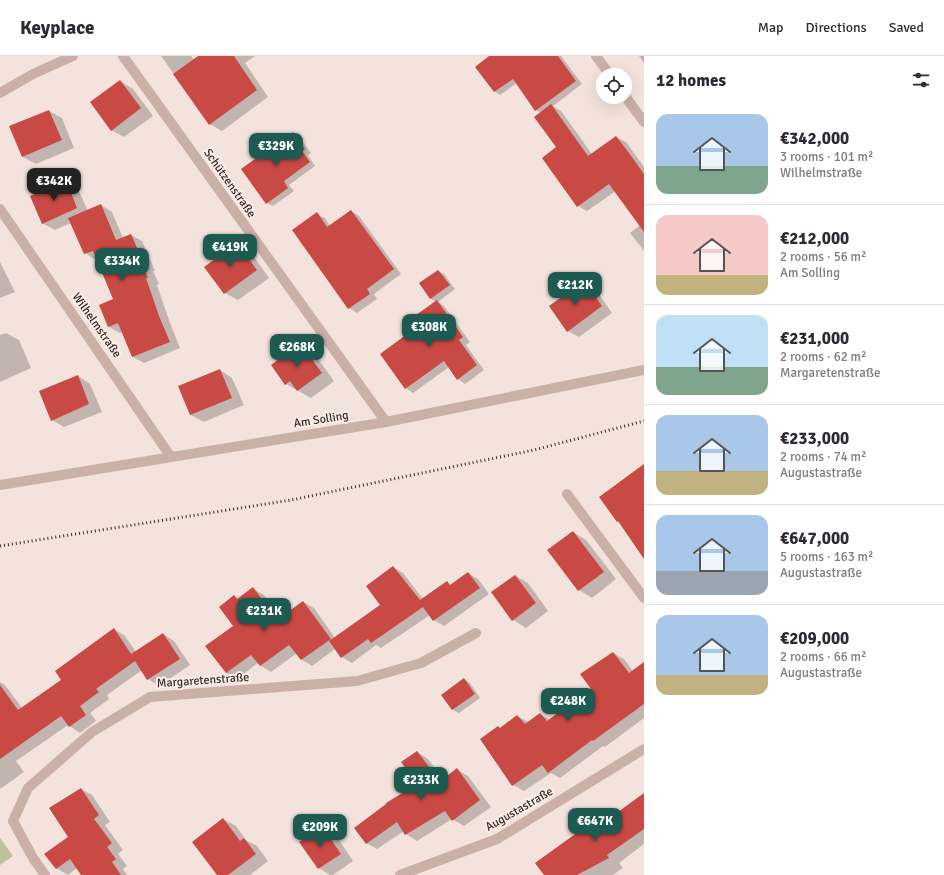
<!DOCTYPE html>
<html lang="en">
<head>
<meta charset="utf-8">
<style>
  body { margin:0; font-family:Signika,sans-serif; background:#f7f7f7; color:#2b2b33; height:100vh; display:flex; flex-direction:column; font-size:15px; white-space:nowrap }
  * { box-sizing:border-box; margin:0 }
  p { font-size:13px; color:#7c7c81 }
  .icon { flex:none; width:22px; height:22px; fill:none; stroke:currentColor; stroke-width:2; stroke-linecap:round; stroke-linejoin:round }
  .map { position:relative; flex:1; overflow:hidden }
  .panel { display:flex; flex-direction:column; background:#fff; width:300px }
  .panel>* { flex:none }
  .tools { position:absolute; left:596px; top:12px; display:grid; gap:8px }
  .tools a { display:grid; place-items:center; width:36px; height:36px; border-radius:50%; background:#fff; box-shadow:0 4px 16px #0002; font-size:20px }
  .price { position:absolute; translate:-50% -34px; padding:0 9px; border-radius:8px; background:#1c5a52; color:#fff; font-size:13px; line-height:26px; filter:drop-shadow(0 1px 2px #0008) }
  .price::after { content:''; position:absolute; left:50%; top:24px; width:12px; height:9px; margin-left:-6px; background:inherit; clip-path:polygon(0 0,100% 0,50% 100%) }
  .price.current { background:#222; color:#fff }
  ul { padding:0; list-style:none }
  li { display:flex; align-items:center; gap:12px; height:100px; padding:0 12px }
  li+li { border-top:1px solid #e1e1e2 }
  li span { display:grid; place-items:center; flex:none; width:112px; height:80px; border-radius:12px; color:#555 }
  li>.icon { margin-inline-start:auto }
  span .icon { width:48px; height:48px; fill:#fffc; stroke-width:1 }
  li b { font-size:17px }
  h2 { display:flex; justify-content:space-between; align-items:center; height:48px; padding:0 12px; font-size:17px }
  header { display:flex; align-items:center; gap:24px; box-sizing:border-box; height:56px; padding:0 20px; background:#fff; border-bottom:1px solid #e1e1e2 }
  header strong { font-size:19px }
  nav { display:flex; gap:22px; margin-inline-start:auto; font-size:14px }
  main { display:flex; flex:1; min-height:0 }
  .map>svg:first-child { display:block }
  .green { fill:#bdc29b }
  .shadow { fill:#0003 }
  .building { fill:#c94944 }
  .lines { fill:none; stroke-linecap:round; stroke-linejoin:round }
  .minor { stroke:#cbb0a7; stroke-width:10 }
  .rail { stroke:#372a28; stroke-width:3; stroke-dasharray:1 3; stroke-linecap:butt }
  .labels { text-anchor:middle; stroke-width:4; stroke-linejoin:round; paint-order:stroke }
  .street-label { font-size:12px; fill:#372a28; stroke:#faeee8 }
</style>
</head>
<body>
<header>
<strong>Keyplace</strong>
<nav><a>Map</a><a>Directions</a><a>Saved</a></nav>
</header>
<main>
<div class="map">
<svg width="644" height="819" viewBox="0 0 644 819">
  <rect width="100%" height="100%" fill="#f3e3dc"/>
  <path class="green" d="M0 782 13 800 0 809Z"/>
  <g class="shadow">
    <path d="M161 0H191L194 4 200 0H255L245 7 268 41 222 75 210 68Z"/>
    <path d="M491 0H561L582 28 553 50 561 55 592 98 616 81 626 86 644 111V195L630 177 640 169 616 135 587 155 578 150 558 92 541 57 536 54 517 27 500 39 494 35Z"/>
    <path d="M639 0H644V7Z"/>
    <path d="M120 25 133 33 153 60 124 81 111 74Z"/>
    <path d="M49 55 62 62 74 92 36 108 23 101 11 71Z"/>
    <path d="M293 77 299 81 311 97 308 99 315 110 289 129 294 135 273 150 267 147Z"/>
    <path d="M66 125 78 133 88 155 101 149 112 156 123 182 131 179 142 185 155 215H153L159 228 157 229 170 267 180 292 144 307 133 301 122 276 120 277 109 271 100 250 115 244 98 203 96 204 85 197 71 167 55 174 42 167Z"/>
    <path d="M351 155 359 160 401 218 374 238 377 243 357 257 349 252 317 158 325 162 330 170Z"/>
    <path d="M237 188 250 195 269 222 238 244 225 237Z"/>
    <path d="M0 206 15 236 0 242Z"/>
    <path d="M438 215 444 218 455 233 438 246 444 250 470 286 466 289 484 314 465 328 458 323 449 311 413 337 406 332 424 268 436 246 431 243 420 227Z"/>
    <path d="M584 226 595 233 612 257 579 281 568 275Z"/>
    <path d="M6 277 19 284 31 312 0 326V279Z"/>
    <path d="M300 288 313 296 334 325 311 342 286 328Z"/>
    <path d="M220 314 232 322 244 349 204 366 191 359 180 331Z"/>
    <path d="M78 320 90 328 102 356 64 371 52 364Z"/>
    <path d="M573 476 586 484 616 523 592 542 579 534Z"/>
    <path d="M393 511 403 517 423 543 447 527 451 529 468 517 478 523 489 538 444 570 434 564 430 559 381 592 376 589 352 607 342 601 335 593 312 610 302 604 297 597 271 616 261 610 258 607 237 623 226 617 234 570V540L239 543 253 533 264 539 281 562 303 546 314 552 335 582 382 550Z"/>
    <path d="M516 520 528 527 548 555 526 572 513 564Z"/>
    <path d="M114 573 125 580 136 596 163 578 174 585 190 609 159 630 148 623 142 614 107 639 109 643 90 657 96 665 80 677 68 669 16 705 24 716 0 733V626L5 629 22 652 62 624Z"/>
    <path d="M613 597 624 603 633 615 644 607V662L605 691 603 690 560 722 551 717 524 735 513 729 500 672 517 660 529 666 540 658 551 664 592 633Z"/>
    <path d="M464 623 470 627 480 642 459 657 453 654 442 639Z"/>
    <path d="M417 696 428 703 440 719 447 721 457 714 468 720 491 751 464 770 452 763 417 785 406 778 404 775 377 793 366 787 419 729Z"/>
    <path d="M81 733 92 739 110 766 105 769 123 794 118 798 127 810 123 813 127 819H82L77 812 68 819 56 812 70 781Z"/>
    <path d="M644 738V788L619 807 623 812 613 819H545L603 759 610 763Z"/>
    <path d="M223 763 236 770 246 784 257 790 268 805 250 819H219Z"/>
    <path d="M322 771 335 778 353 805 333 819H330L319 812Z"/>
  </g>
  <g class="building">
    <path d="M198 0H234L257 34 209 69 173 18Z"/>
    <path d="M489 0H558L576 25 535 55 513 23 494 36 475 11Z"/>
    <path d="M120 24 141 52 111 75 90 46Z"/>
    <path d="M551 48 588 100 616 80 629 97 644 118V176L609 128 577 151 542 102 556 91 534 61Z"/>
    <path d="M49 54 62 84 22 101 9 70Z"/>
    <path d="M293 76 305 93 302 95 310 106 284 125 288 132 266 148 241 113Z"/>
    <path d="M66 124 77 152 42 168 30 140Z"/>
    <path d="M101 148 116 184 131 178 144 208 143 209 148 222H146L159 260 170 286 132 301 118 267 108 271 99 249 113 243 93 195 84 198 68 162Z"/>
    <path d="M351 154 394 213 367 233 370 238 348 253 292 174 317 156 327 171Z"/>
    <path d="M237 187 257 214 224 238 204 211Z"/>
    <path d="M438 214 450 229 430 243 419 227Z"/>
    <path d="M584 225 602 250 567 276 549 250Z"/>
    <path d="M437 244 463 281 459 284 477 309 457 324 444 305 405 333 380 298 422 267 416 259Z"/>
    <path d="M300 287 322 317 297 335 290 325 285 329 271 309Z"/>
    <path d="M220 313 232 342 190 359 178 330Z"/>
    <path d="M78 319 89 348 51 365 39 335Z"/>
    <path d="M644 408V503L618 465 617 466 599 441Z"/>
    <path d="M573 475 604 516 578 535 547 494Z"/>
    <path d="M393 510 420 544 447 525 450 529 468 516 480 532 433 565 423 551 371 587 368 583 341 602 329 585 380 549 366 530Z"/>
    <path d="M515 519 536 547 512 565 491 536Z"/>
    <path d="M253 531 277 564 303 545 331 583 301 604 289 589 260 610 251 599 226 617 205 590 233 570 219 551 234 539 237 543Z"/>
    <path d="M114 572 131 598 163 577 180 603 147 624 135 605 96 633 99 636 80 650 86 659 69 671 61 660 0 703V629L18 654 61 624 55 615Z"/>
    <path d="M613 596 629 617 644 606V648L593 685 592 684 548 717 542 709 512 730 480 683 498 670 500 672 517 659 525 668 540 657 547 665 591 633 580 618Z"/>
    <path d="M464 622 475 638 452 654 441 639Z"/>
    <path d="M417 695 433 716 447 720 457 712 480 744 452 765 445 755 405 779 397 766 366 788 354 772 386 748V747L417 728 401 706Z"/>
    <path d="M81 732 99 759 94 763 112 787 107 791 116 803 112 806 121 819H81L70 803 56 813 44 798 68 781 49 752Z"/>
    <path d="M644 737V773L607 799 609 802 577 819H544L535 807 603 758 607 764Z"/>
    <path d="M223 762 240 785 244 782 256 798 228 819H217L192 786Z"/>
    <path d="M322 770 341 798 318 813 299 786Z"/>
  </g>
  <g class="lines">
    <g class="minor">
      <path d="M123 0 386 366"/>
      <path d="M596 0 610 19"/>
      <path d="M0 37 33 18 73 0"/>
      <path d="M625 40 644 66"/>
      <path d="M0 153 171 401"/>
      <path d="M0 429 386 366 644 314"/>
      <path d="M567 438 644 542"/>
      <path d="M45 819 33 802 13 765 28 732 92 676 150 641 357 625 421 607 476 577"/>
      <path d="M400 819 497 783 644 693"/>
    </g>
    <path class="rail" d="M0 490 291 444 534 394 644 365"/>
  </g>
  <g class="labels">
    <g class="street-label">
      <text transform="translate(230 127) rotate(55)" y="4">Schützenstraße</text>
      <text transform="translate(97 269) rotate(55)" y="4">Wilhelmstraße</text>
      <text transform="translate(321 363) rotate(-9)" y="4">Am Solling</text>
      <text transform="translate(203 624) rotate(-4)" y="4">Margaretenstraße</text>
      <text transform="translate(519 753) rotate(-30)" y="4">Augustastraße</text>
    </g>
  </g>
</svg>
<div class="tools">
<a><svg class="icon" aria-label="locate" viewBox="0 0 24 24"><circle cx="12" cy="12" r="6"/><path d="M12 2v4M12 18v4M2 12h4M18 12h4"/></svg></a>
</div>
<b class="price" style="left:276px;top:111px">€329K</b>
<b class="price current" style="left:54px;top:146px">€342K</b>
<b class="price" style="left:230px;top:212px">€419K</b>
<b class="price" style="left:122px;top:226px">€334K</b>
<b class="price" style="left:575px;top:250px">€212K</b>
<b class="price" style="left:429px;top:292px">€308K</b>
<b class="price" style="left:297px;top:312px">€268K</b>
<b class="price" style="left:264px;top:576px">€231K</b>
<b class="price" style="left:568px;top:666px">€248K</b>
<b class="price" style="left:421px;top:745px">€233K</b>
<b class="price" style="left:595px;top:786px">€647K</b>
<b class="price" style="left:320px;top:792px">€209K</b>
</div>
<section class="panel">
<h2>12 homes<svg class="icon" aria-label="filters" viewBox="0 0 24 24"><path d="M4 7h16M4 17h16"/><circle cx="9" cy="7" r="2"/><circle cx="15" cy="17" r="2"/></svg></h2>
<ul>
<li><span style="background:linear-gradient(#a9c7e8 65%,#7fa58c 0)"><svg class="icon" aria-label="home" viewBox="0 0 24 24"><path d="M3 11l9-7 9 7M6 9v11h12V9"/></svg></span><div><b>€342,000</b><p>3 rooms · 101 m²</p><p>Wilhelmstraße</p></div></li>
<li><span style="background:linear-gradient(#f6c9c9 75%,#c2b280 0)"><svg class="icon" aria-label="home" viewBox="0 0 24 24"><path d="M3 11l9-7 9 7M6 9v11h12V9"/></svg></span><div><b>€212,000</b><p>2 rooms · 56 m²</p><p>Am Solling</p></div></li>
<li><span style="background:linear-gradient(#bfe0f5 65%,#7fa58c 0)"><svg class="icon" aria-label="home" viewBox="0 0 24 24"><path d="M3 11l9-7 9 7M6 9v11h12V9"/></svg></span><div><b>€231,000</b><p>2 rooms · 62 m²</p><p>Margaretenstraße</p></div></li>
<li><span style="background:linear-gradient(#a9c7e8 70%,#c2b280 0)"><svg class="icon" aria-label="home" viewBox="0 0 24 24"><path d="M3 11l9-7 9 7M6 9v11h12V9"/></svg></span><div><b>€233,000</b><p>2 rooms · 74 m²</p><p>Augustastraße</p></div></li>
<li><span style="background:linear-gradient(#a9c7e8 70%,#9aa5b1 0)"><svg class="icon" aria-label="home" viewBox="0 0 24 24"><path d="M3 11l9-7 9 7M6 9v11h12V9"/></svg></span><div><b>€647,000</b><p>5 rooms · 163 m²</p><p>Augustastraße</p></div></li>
<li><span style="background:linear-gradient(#a9c7e8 75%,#c2b280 0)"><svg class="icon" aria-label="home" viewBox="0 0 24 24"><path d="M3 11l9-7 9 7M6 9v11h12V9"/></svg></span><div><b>€209,000</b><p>2 rooms · 66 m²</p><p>Augustastraße</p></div></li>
</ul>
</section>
</main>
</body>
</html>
